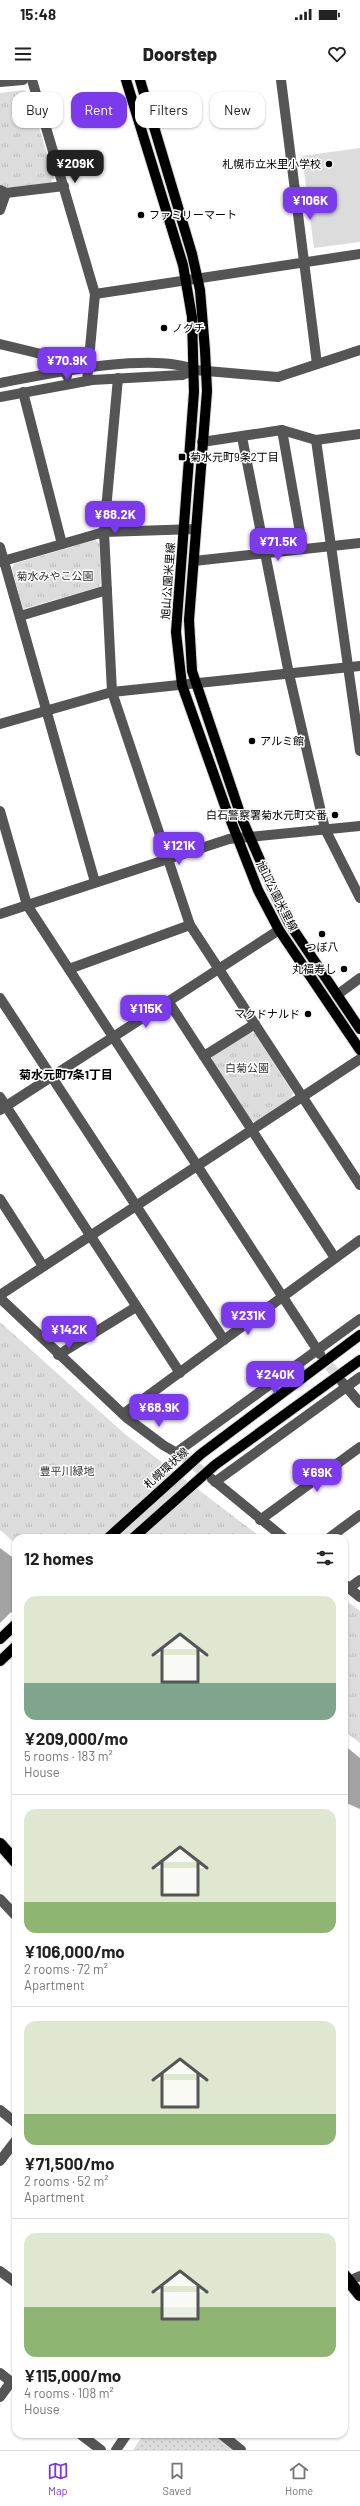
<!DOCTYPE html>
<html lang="en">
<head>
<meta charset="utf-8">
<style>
  body { margin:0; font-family:Barlow,"Noto Sans JP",sans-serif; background:#f6f6f6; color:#222; height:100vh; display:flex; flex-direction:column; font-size:15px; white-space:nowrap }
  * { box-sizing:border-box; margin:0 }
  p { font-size:13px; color:#767676 }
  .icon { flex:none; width:22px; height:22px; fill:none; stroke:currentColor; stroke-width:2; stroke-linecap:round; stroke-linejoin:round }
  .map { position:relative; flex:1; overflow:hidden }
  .details { position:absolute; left:12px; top:1454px; width:336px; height:904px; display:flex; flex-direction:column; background:#fff; border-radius:12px; box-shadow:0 1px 3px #0004 }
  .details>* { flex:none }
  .banner { position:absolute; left:12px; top:12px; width:336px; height:36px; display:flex; gap:8px }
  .price { position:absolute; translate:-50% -34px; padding:0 9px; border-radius:8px; background:#7c3aed; color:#fff; font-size:13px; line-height:26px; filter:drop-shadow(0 1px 2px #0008) }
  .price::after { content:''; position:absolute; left:50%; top:24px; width:12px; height:9px; margin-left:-6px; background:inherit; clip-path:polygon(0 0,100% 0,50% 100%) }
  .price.on { background:#222; color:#fff }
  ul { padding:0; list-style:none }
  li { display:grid; align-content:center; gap:8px; height:212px; padding:0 12px }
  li+li { border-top:1px solid #e0e0e0 }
  li span { display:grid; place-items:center; height:124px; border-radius:12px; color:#555 }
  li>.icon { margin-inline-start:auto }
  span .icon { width:72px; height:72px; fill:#fffc; stroke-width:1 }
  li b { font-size:17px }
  h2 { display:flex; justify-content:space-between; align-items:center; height:48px; padding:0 12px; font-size:17px }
  .chip { padding:0 14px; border-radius:12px; background:#fff; box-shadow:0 1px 3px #0004; font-size:14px; line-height:36px }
  .chip.on { background:#7c3aed; color:#fff }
  .status { display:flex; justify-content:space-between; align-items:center; height:28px; padding:0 20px; background:#fff; direction:ltr }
  .status svg { height:11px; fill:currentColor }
  header { display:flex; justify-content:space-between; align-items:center; height:52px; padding:0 12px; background:#fff; font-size:18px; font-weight:800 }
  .menu { display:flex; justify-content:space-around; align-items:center; height:56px; border-top:1px solid #e0e0e0; background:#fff; font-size:11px; color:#767676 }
  .menu a { display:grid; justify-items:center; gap:2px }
  .menu .on { color:#7c3aed }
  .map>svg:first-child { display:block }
  .grass { fill:url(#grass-dots) }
  .park { fill:url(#park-tufts) }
  .pitch { fill:#dcdcdc }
  .water { fill:#a3a3a3 }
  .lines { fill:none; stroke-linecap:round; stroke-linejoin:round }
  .minor-tunnel { stroke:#d9d9d9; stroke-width:10; stroke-dasharray:10 5; stroke-linecap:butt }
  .major-casing { stroke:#dbdbdb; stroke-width:12 }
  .highway-casing { stroke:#dbdbdb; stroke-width:14 }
  .minor { stroke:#555; stroke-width:10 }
  .major { stroke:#000; stroke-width:10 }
  .highway { stroke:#000; stroke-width:12 }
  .poi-dot { fill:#000; stroke:#fff; stroke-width:1.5 }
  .labels { text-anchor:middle; stroke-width:3; stroke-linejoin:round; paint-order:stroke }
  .poi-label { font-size:11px; fill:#000; stroke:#fff; text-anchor:end }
  .park-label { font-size:11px; fill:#333; stroke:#fff }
  .street-label { font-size:11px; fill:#000; stroke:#fff }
  .neighbourhood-label { font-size:12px; font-weight:bold; fill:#000; stroke:#fff }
</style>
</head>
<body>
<div class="status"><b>15:48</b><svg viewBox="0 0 49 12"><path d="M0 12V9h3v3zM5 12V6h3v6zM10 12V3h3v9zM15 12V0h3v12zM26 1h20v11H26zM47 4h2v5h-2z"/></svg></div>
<header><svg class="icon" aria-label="menu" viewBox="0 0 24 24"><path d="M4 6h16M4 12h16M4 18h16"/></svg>Doorstep<svg class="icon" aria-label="heart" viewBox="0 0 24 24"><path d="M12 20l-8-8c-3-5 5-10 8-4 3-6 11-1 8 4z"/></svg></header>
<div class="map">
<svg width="360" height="2370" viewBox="0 0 360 2370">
  <defs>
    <pattern id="grass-dots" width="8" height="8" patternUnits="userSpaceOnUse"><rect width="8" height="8" fill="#dcdcdc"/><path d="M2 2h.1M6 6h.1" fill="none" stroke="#bbb" stroke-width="1.8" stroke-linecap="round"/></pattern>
    <pattern id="park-tufts" width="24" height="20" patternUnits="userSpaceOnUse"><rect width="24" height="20" fill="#dcdcdc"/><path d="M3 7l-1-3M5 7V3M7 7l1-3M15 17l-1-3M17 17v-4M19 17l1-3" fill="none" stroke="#bbb"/></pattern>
  </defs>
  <rect width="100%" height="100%" fill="#fff"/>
  <path class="grass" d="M144 2354H214L235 2370H133Z"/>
  <g class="park">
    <path d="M24 10 29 14 54 97 50 104 5 108 0 106V13Z"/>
    <path d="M95 460 99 463 101 503 99 507 23 529 12 488 14 484Z"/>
    <path d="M250 952 255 953 293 1013 292 1019 256 1042 252 1041 212 980V977Z"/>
    <path d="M0 1242 126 1355 262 1458H16V1464L0 1450Z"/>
    <path d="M344 1519 360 1531V1663L344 1651Z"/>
  </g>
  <path class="pitch" d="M360 68V162L314 168 302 76Z"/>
  <g class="water">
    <path d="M0 1468 16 1480V1535L11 1532 0 1543Z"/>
    <path d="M344 1665 360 1678V1729L344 1722Z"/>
  </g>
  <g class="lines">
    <g class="minor-tunnel">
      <path d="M320 1274 342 1302"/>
      <path d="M182 1376 212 1399"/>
    </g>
    <g class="major-casing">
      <g id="major">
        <path d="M126 0 183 185 192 237 194 312 176 552 182 605 225 726 258 810 279 850 360 970"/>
        <path d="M140 0 192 174 200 210 205 270 207 311 189 540 192 591 242 739 273 810 289 843 360 949"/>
        <path d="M108 1458 201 1374 360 1255"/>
        <path d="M133 1458 215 1385 360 1280"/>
        <path d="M0 1559 16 1544"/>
        <path d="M0 1581 16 1566"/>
      </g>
    </g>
    <g class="highway-casing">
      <g id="highway">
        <path d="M0 1764 16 1782"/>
        <path d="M344 2195 360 2215"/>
      </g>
    </g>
    <g class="minor">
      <path d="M32 0 95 214 87 301"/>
      <path d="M281 0 317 284"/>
      <path d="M0 2 23 0"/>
      <path d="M0 110 6 113 64 106"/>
      <path d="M0 130 6 113"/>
      <path d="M95 214 360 174"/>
      <path d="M0 264 66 280 67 296"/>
      <path d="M118 298 104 452 112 612 190 845 360 1105"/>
      <path d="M0 303C47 294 153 271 195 290L278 297 360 270"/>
      <path d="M23 312 62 464"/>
      <path d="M0 317 92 300 182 295 195 290"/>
      <path d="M282 350 303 469"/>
      <path d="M242 357 289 594 325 749 360 818"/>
      <path d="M316 360 360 671"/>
      <path d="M202 362 282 350 316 360 360 354"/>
      <path d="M0 467 95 802"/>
      <path d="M194 481 360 463"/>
      <path d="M0 482 104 452 196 449"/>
      <path d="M20 536 107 510"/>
      <path d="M0 644 112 612 360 586"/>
      <path d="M0 731 27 825 320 1274"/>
      <path d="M0 834 229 759 360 746"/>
      <path d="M69 889 190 845"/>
      <path d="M337 915 360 898"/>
      <path d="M0 918 224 1260"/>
      <path d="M168 921 335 1178"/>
      <path d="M204 976 255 944"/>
      <path d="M0 1017 180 1293"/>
      <path d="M0 1030 279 850"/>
      <path d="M0 1119 43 1186"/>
      <path d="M0 1215 360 979"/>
      <path d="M0 1218 127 1338 163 1365 182 1376"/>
      <path d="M58 1275 136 1227"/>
      <path d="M342 1302 360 1323"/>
      <path d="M123 1334 360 1160"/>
      <path d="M177 1372 360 1239"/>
      <path d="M212 1399 284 1458"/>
      <path d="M215 1402 360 1297"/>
      <path d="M260 1440 360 1367"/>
      <path d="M329 1458 360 1435"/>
      <path d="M344 1504 360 1517"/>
      <path d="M349 1508 360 1500"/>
      <path d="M0 1819 16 1836"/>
      <path d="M0 2030 16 2043"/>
      <path d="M0 2081 16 2060"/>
      <path d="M0 2191 16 2203"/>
      <path d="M344 2203 360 2196"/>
      <path d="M0 2293 16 2306"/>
      <path d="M0 2317 11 2302"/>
      <path d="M80 2354 101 2370"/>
      <path d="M221 2354 241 2370"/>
      <path d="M116 2370 127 2354"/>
    </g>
    <use href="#major" class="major"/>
    <use href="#highway" class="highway"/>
  </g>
  <g class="poi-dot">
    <circle cx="329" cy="84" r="4"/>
    <circle cx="141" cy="135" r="4"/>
    <circle cx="164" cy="248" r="4"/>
    <rect x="178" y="373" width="8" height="8" rx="2"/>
    <circle cx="252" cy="661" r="4"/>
    <circle cx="335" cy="735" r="4"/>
    <circle cx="322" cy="854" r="4"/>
    <circle cx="344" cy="889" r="4"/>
    <circle cx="308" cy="934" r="4"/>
  </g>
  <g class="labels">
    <g class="poi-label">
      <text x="321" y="88">札幌市立米里小学校</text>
      <text x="149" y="139" text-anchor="start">ファミリーマート</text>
      <text x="172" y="252" text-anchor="start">ノグチ</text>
      <text x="190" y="381" text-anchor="start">菊水元町9条2丁目</text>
      <text x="260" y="665" text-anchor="start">アルミ館</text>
      <text x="327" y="739">白石警察署菊水元町交番</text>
      <text x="322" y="871" text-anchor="middle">つぼ八</text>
      <text x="336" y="893">丸福寿し</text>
      <text x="300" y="938">マクドナルド</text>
    </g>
    <g class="park-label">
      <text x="55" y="500">菊水みやこ公園</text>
      <text x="247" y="992">白菊公園</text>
      <text x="67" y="1395">豊平川緑地</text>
    </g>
    <g class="street-label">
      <text transform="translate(168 501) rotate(-86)" y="4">旭山公園米里線</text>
      <text transform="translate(277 816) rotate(63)" y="4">旭山公園米里線</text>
      <text transform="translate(166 1388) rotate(-42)" y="4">札幌環状線</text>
    </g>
    <g class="neighbourhood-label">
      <text x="66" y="999">菊水元町7条1丁目</text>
    </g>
  </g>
</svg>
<b class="price on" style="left:75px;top:104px">¥209K</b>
<b class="price" style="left:310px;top:141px">¥106K</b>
<b class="price" style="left:67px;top:301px">¥70.9K</b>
<b class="price" style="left:115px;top:455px">¥88.2K</b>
<b class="price" style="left:278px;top:482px">¥71.5K</b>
<b class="price" style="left:179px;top:786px">¥121K</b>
<b class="price" style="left:146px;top:949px">¥115K</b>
<b class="price" style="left:248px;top:1256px">¥231K</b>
<b class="price" style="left:69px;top:1270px">¥142K</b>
<b class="price" style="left:275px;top:1315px">¥240K</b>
<b class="price" style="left:159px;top:1348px">¥68.9K</b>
<b class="price" style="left:317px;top:1413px">¥69K</b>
<div class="banner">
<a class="chip">Buy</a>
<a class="chip on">Rent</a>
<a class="chip">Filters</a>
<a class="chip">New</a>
</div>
<section class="details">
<h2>12 homes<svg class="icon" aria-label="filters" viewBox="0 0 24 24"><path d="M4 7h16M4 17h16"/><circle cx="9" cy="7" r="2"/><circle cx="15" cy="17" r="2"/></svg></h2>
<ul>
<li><span style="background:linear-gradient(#dfe7d0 70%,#7fa58c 0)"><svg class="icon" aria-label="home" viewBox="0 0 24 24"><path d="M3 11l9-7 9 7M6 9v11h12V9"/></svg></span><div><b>¥209,000/mo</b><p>5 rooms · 183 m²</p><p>House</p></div></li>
<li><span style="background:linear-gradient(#dfe7d0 75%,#8fb573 0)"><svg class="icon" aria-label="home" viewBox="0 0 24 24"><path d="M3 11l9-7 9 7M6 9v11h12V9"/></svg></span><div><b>¥106,000/mo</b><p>2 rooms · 72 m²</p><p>Apartment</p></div></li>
<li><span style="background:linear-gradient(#dfe7d0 75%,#8fb573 0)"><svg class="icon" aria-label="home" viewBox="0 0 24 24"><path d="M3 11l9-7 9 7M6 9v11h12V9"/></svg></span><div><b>¥71,500/mo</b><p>2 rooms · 52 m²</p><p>Apartment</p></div></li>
<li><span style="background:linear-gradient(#dfe7d0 60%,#8fb573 0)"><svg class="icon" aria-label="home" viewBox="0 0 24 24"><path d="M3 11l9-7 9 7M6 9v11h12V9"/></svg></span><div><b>¥115,000/mo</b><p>4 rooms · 108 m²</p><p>House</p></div></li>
</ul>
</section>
</div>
<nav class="menu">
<a class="on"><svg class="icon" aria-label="map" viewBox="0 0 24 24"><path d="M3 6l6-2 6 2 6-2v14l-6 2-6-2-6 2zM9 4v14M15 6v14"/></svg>Map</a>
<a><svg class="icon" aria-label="saved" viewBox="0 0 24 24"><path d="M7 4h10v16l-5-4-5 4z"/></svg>Saved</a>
<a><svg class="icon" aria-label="home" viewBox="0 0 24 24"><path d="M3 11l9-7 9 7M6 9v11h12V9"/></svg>Home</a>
</nav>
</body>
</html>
